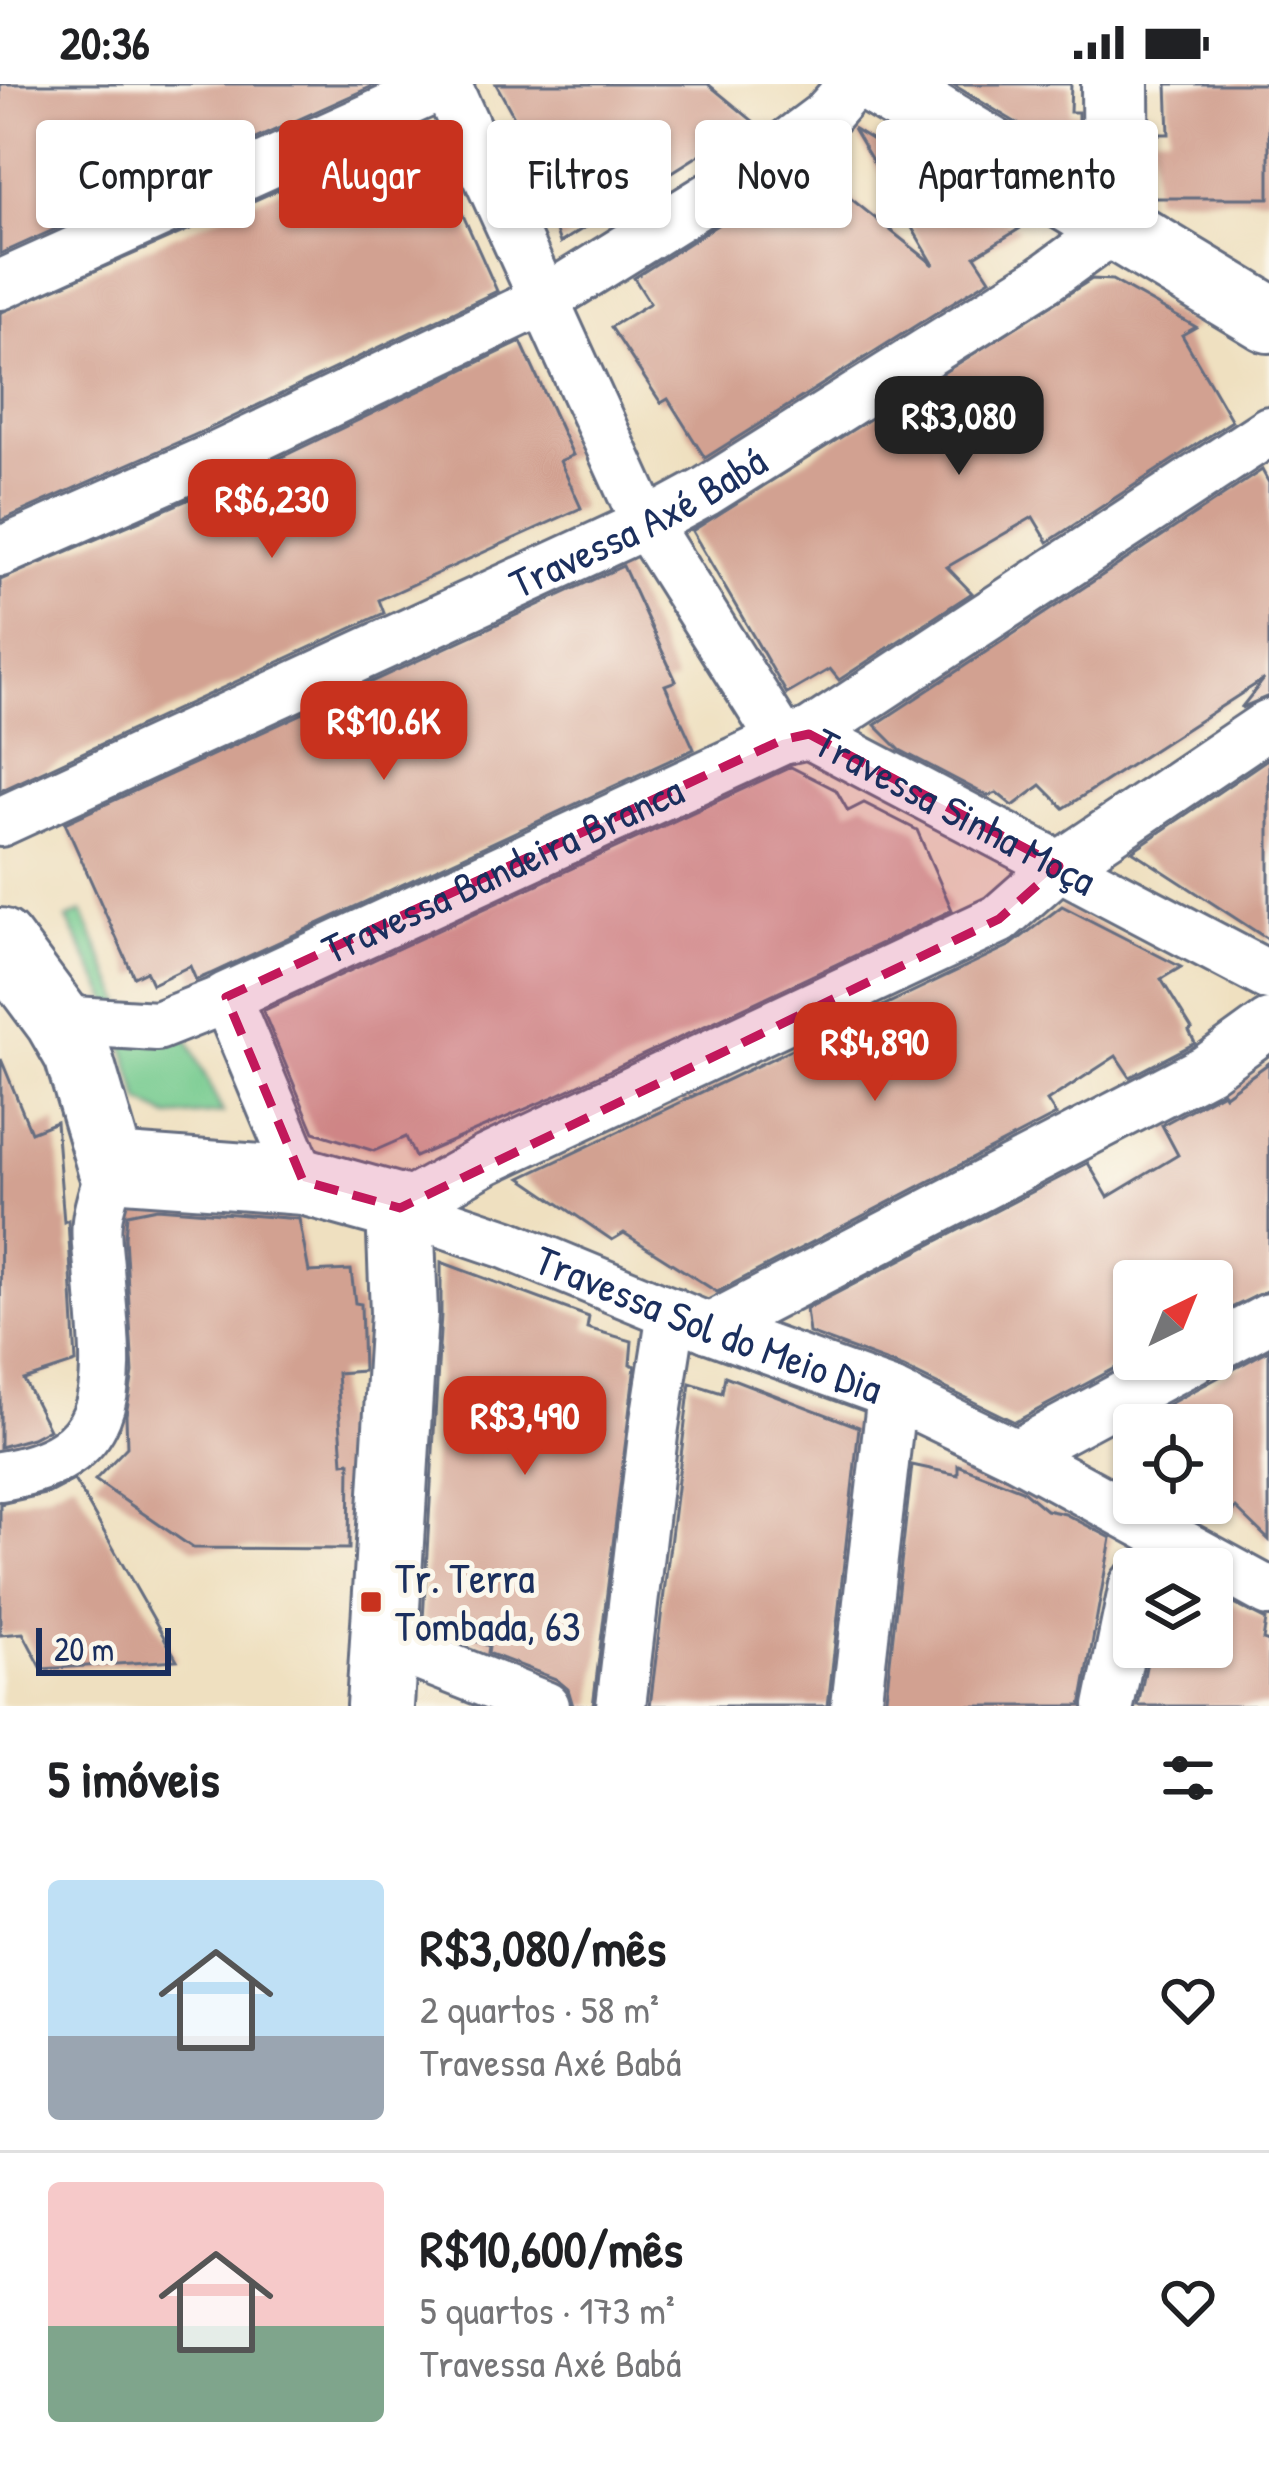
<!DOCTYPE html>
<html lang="pt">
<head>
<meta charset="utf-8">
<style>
  body { margin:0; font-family:"Patrick Hand",sans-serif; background:#f2f2f2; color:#202124; height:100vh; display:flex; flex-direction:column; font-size:45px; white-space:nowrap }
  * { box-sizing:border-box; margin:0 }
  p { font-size:39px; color:#757577 }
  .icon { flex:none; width:66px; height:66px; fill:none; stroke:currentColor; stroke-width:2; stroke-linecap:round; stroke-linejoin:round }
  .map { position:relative; height:1622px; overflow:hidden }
  .drawer { display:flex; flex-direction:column; background:#fff; flex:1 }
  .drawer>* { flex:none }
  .guide { position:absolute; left:36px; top:36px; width:1197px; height:108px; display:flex; gap:24px }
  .needle { width:78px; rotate:43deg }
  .tools { position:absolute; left:1113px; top:1176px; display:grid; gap:24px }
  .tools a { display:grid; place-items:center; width:120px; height:120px; border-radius:12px; background:#fff; box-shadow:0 3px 9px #0004; font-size:60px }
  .scale { position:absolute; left:36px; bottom:30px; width:135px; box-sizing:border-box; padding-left:12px; border:6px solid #1b2f5e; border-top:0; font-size:33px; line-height:42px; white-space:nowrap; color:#1b2f5e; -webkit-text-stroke:9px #fbf7ec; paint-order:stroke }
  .price { position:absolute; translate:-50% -102px; padding:0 27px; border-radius:24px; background:#c8321e; color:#fff; font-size:39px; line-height:78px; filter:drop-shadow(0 3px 6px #0008) }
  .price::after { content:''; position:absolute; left:50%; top:72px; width:36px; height:27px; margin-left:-18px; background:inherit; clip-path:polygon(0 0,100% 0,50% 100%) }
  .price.current { background:#222; color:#fff }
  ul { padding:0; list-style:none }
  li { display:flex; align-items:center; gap:36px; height:300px; padding:0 48px }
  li+li { border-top:3px solid #e0e0e0 }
  li span { display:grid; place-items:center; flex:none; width:336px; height:240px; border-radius:12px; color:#555 }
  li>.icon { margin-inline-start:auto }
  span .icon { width:144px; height:144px; fill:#fffc; stroke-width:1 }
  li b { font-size:51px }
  h2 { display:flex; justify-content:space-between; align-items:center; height:144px; padding:0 48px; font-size:51px }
  .chip { padding:0 42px; border-radius:12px; background:#fff; box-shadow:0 3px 9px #0004; font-size:42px; line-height:108px }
  .chip.current { background:#c8321e; color:#fff }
  .status { display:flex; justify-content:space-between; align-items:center; height:84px; padding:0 60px; background:#fff; direction:ltr }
  .status svg { height:33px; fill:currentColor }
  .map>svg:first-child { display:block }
  .green { fill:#75ca8e; stroke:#487c76; stroke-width:3 }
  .building { fill:#d2a191 }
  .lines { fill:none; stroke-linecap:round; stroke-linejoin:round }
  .street-casing { stroke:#656d80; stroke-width:54 }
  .secondary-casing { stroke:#656d80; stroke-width:72 }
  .street { stroke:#fff; stroke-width:48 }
  .secondary { stroke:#fff; stroke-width:66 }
  .marked { fill:#c2185b; fill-opacity:0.2; stroke:#c2185b; stroke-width:9; stroke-dasharray:24 15; stroke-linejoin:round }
  .poi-dot { fill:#c8321e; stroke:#fbf7ec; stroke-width:4.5 }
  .labels { text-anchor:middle; stroke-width:10; stroke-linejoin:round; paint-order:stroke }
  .street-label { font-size:42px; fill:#1b2f5e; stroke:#fbf7ec }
  .poi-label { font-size:42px; fill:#1b2f5e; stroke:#fbf7ec; text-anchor:start }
</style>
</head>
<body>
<div class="status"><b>20:36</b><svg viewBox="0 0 49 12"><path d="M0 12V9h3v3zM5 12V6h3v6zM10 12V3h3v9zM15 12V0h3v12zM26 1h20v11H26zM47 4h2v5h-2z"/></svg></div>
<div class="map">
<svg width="1269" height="1622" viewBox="0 0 1269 1622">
  <rect width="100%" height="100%" fill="#fbf7ec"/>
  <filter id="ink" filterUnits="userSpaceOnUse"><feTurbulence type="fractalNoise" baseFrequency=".00833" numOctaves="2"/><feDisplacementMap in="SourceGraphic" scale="24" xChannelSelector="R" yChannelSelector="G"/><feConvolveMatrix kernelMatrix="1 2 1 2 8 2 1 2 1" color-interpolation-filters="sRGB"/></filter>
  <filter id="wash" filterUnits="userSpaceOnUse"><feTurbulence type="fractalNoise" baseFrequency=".004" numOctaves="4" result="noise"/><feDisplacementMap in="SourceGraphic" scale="48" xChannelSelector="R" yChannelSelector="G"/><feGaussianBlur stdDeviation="2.7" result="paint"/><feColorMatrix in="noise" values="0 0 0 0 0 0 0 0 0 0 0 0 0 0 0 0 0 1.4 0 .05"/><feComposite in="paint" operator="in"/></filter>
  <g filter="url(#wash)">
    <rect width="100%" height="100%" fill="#efe0c0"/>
    <path class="green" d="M82 828 135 946 175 929 223 1029 169 1033 140 1017 113 925 67 835Z"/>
    <g id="blocks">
      <g class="building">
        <path d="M0 0H377L0 170Z"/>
        <path d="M496 0H708L753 37 560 159 524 51Z"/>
        <path d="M952 0H1071L1070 28H1078V70H1068Z"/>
        <path d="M1167 0H1269V114H1153V50H1169Z"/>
        <path d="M423 42 497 207 208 345 0 437V229Z"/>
        <path d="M853 44 1019 145 975 172 990 195 705 374 668 315 661 319 611 243 650 219 634 194 810 82 934 181Z"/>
        <path d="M1092 195 1112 196 1196 243 1182 251 1232 337 1048 458 1033 433 947 483 972 509 839 596 830 585 787 610 692 447Z"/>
        <path d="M521 258 573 371 560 377 581 424 379 516 384 529 0 707V496L232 397Z"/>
        <path d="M1262 386 1269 399V612L1241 624 1264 595 1064 724 1041 701 1013 722 997 709 988 712 900 666 875 641Z"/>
        <path d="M623 482 676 597 665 601 694 665 210 890 196 896 190 882 152 900 146 887 134 893 65 739Z"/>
        <path d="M1269 674V856L1132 767Z"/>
        <path d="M791 683 836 706 848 727 864 719 917 746 952 826 551 1014 415 1073 406 1053 374 1067 314 1048 263 927Z"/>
        <path d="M1062 822 1181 883 1161 895 1192 945 1189 947 1195 959 1130 993 1116 972 1047 1017 1056 1031 717 1208 624 1149 612 1156 521 1094 1011 861Z"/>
        <path d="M1 975 31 1048 56 1038 64 1138 68 1136 76 1279 24 1296 49 1345 32 1354 0 1363Z"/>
        <path d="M1269 979V1206L1218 1230 1212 1220V1197H1134V1274L1015 1338 904 1284 809 1249 806 1225 1088 1079 1108 1113 1178 1071 1162 1041 1223 1008 1225 1011Z"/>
        <path d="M157 1124 299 1135 309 1188 351 1186 355 1219 361 1220 363 1287 337 1289 343 1379 350 1378 349 1465 193 1464 95 1396 127 1363 126 1331 133 1289 125 1153 127 1130Z"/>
        <path d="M441 1178 589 1233 587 1244 632 1257 630 1280 635 1282 593 1622H573L568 1605 556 1595 488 1569 489 1562 423 1536 441 1231Z"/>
        <path d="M1269 1266V1456L1236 1424 1230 1430 1212 1397V1341H1161L1149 1331Z"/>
        <path d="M725 1292 859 1343 828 1622H650L690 1299 722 1309Z"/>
        <path d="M912 1381 958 1391V1381L1022 1406 1046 1426 1065 1430 1111 1454 1081 1622H885Z"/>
        <path d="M74 1396 83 1411 177 1576 42 1585 23 1549 0 1551V1420L49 1409Z"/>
        <path d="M1212 1509 1266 1536 1263 1556 1269 1558V1622H1138L1150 1563H1212Z"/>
      </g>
    </g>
  </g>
  <g filter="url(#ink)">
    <use href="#blocks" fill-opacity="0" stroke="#656d80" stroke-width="3"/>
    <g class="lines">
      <g class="street-casing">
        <g id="street">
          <path d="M0 201 446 0 646 440 782 656"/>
          <path d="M0 468 220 371 546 215 750 88 826 31 853 0"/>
          <path d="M809 650 1269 347"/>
          <path id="s1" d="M0 738 646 440 705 408 1044 195 1116 143"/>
          <path d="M58 936 157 942 225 915"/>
          <path id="s2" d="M303 1097 226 913 782 656 809 650 1269 892"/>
          <path d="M400 1124 486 1076 999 835 1059 782 1269 640"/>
          <path id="s3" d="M400 1124 506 1160 709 1244 892 1310 1016 1370 1269 1508"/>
          <path d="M709 1244 1207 985 1269 940"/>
          <path d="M1212 1265 1269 1234"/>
          <path d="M1016 1370 1193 1275"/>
          <path d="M0 1392C131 1371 105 1286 99 1183 98 1169 95 1152 97 1137 99 1119 107 1100 111 1083"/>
          <path d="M386 1559 545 1622"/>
          <path d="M621 1622 654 1343 672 1228"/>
          <path d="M856 1622 892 1310"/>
          <path d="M1109 1622 1134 1501"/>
        </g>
      </g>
      <g class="secondary-casing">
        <g id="secondary">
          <path d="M879 0 1269 235"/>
          <path d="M1115 0 1116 143"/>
          <path d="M0 858 58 936 78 971 111 1083 303 1097 400 1124 404 1229 380 1622"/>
        </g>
      </g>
      <use href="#street" class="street"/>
      <use href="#secondary" class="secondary"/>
    </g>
  </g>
  <path class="marked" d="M809 650 1059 782 999 835 400 1124 303 1097 226 913 782 656Z"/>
  <rect class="poi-dot" x="359" y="1506" width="24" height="24" rx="6"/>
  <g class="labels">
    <g class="street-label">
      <text dy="15" stroke="none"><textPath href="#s1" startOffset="705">Travessa Axé Babá</textPath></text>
      <text dy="15" stroke="none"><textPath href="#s2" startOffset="1005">Travessa Sinha Moça</textPath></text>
      <text dy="15" stroke="none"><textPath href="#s2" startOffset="504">Travessa Bandeira Branca</textPath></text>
      <text dy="15" stroke="none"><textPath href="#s3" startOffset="330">Travessa Sol do Meio Dia</textPath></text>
    </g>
    <g class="poi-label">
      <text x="395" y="1509">Tr. Terra<tspan x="395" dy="48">Tombada, 63</tspan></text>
    </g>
  </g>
</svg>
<div class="tools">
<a><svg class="needle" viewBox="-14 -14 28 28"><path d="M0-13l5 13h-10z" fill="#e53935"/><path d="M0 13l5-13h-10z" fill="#757577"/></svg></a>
<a><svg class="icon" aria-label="locate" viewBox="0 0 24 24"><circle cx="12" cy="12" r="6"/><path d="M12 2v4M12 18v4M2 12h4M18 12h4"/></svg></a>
<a><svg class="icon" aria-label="layers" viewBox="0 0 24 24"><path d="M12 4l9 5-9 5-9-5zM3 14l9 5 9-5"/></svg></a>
</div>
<div class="scale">20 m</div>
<b class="price current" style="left:959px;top:394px">R$3,080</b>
<b class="price" style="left:272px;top:477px">R$6,230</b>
<b class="price" style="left:384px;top:699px">R$10.6K</b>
<b class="price" style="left:875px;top:1020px">R$4,890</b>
<b class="price" style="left:525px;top:1394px">R$3,490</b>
<div class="guide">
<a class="chip">Comprar</a>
<a class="chip current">Alugar</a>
<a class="chip">Filtros</a>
<a class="chip">Novo</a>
<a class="chip">Apartamento</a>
</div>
</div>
<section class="drawer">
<h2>5 imóveis<svg class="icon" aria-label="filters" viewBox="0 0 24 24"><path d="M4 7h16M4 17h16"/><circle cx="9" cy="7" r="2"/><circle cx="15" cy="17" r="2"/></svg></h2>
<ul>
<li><span style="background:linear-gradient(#bfe0f5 65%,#9aa5b1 0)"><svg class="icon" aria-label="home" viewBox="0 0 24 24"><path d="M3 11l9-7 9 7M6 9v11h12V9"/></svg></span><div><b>R$3,080/mês</b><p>2 quartos · 58 m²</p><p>Travessa Axé Babá</p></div><svg class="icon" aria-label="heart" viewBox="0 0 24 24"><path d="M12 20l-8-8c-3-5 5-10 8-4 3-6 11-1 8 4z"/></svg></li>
<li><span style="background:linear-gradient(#f6c9c9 60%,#7fa58c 0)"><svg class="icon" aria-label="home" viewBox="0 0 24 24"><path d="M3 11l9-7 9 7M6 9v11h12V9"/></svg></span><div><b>R$10,600/mês</b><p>5 quartos · 173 m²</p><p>Travessa Axé Babá</p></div><svg class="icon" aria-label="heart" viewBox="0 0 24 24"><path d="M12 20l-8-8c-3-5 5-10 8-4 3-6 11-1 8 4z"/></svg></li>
</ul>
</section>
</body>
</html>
